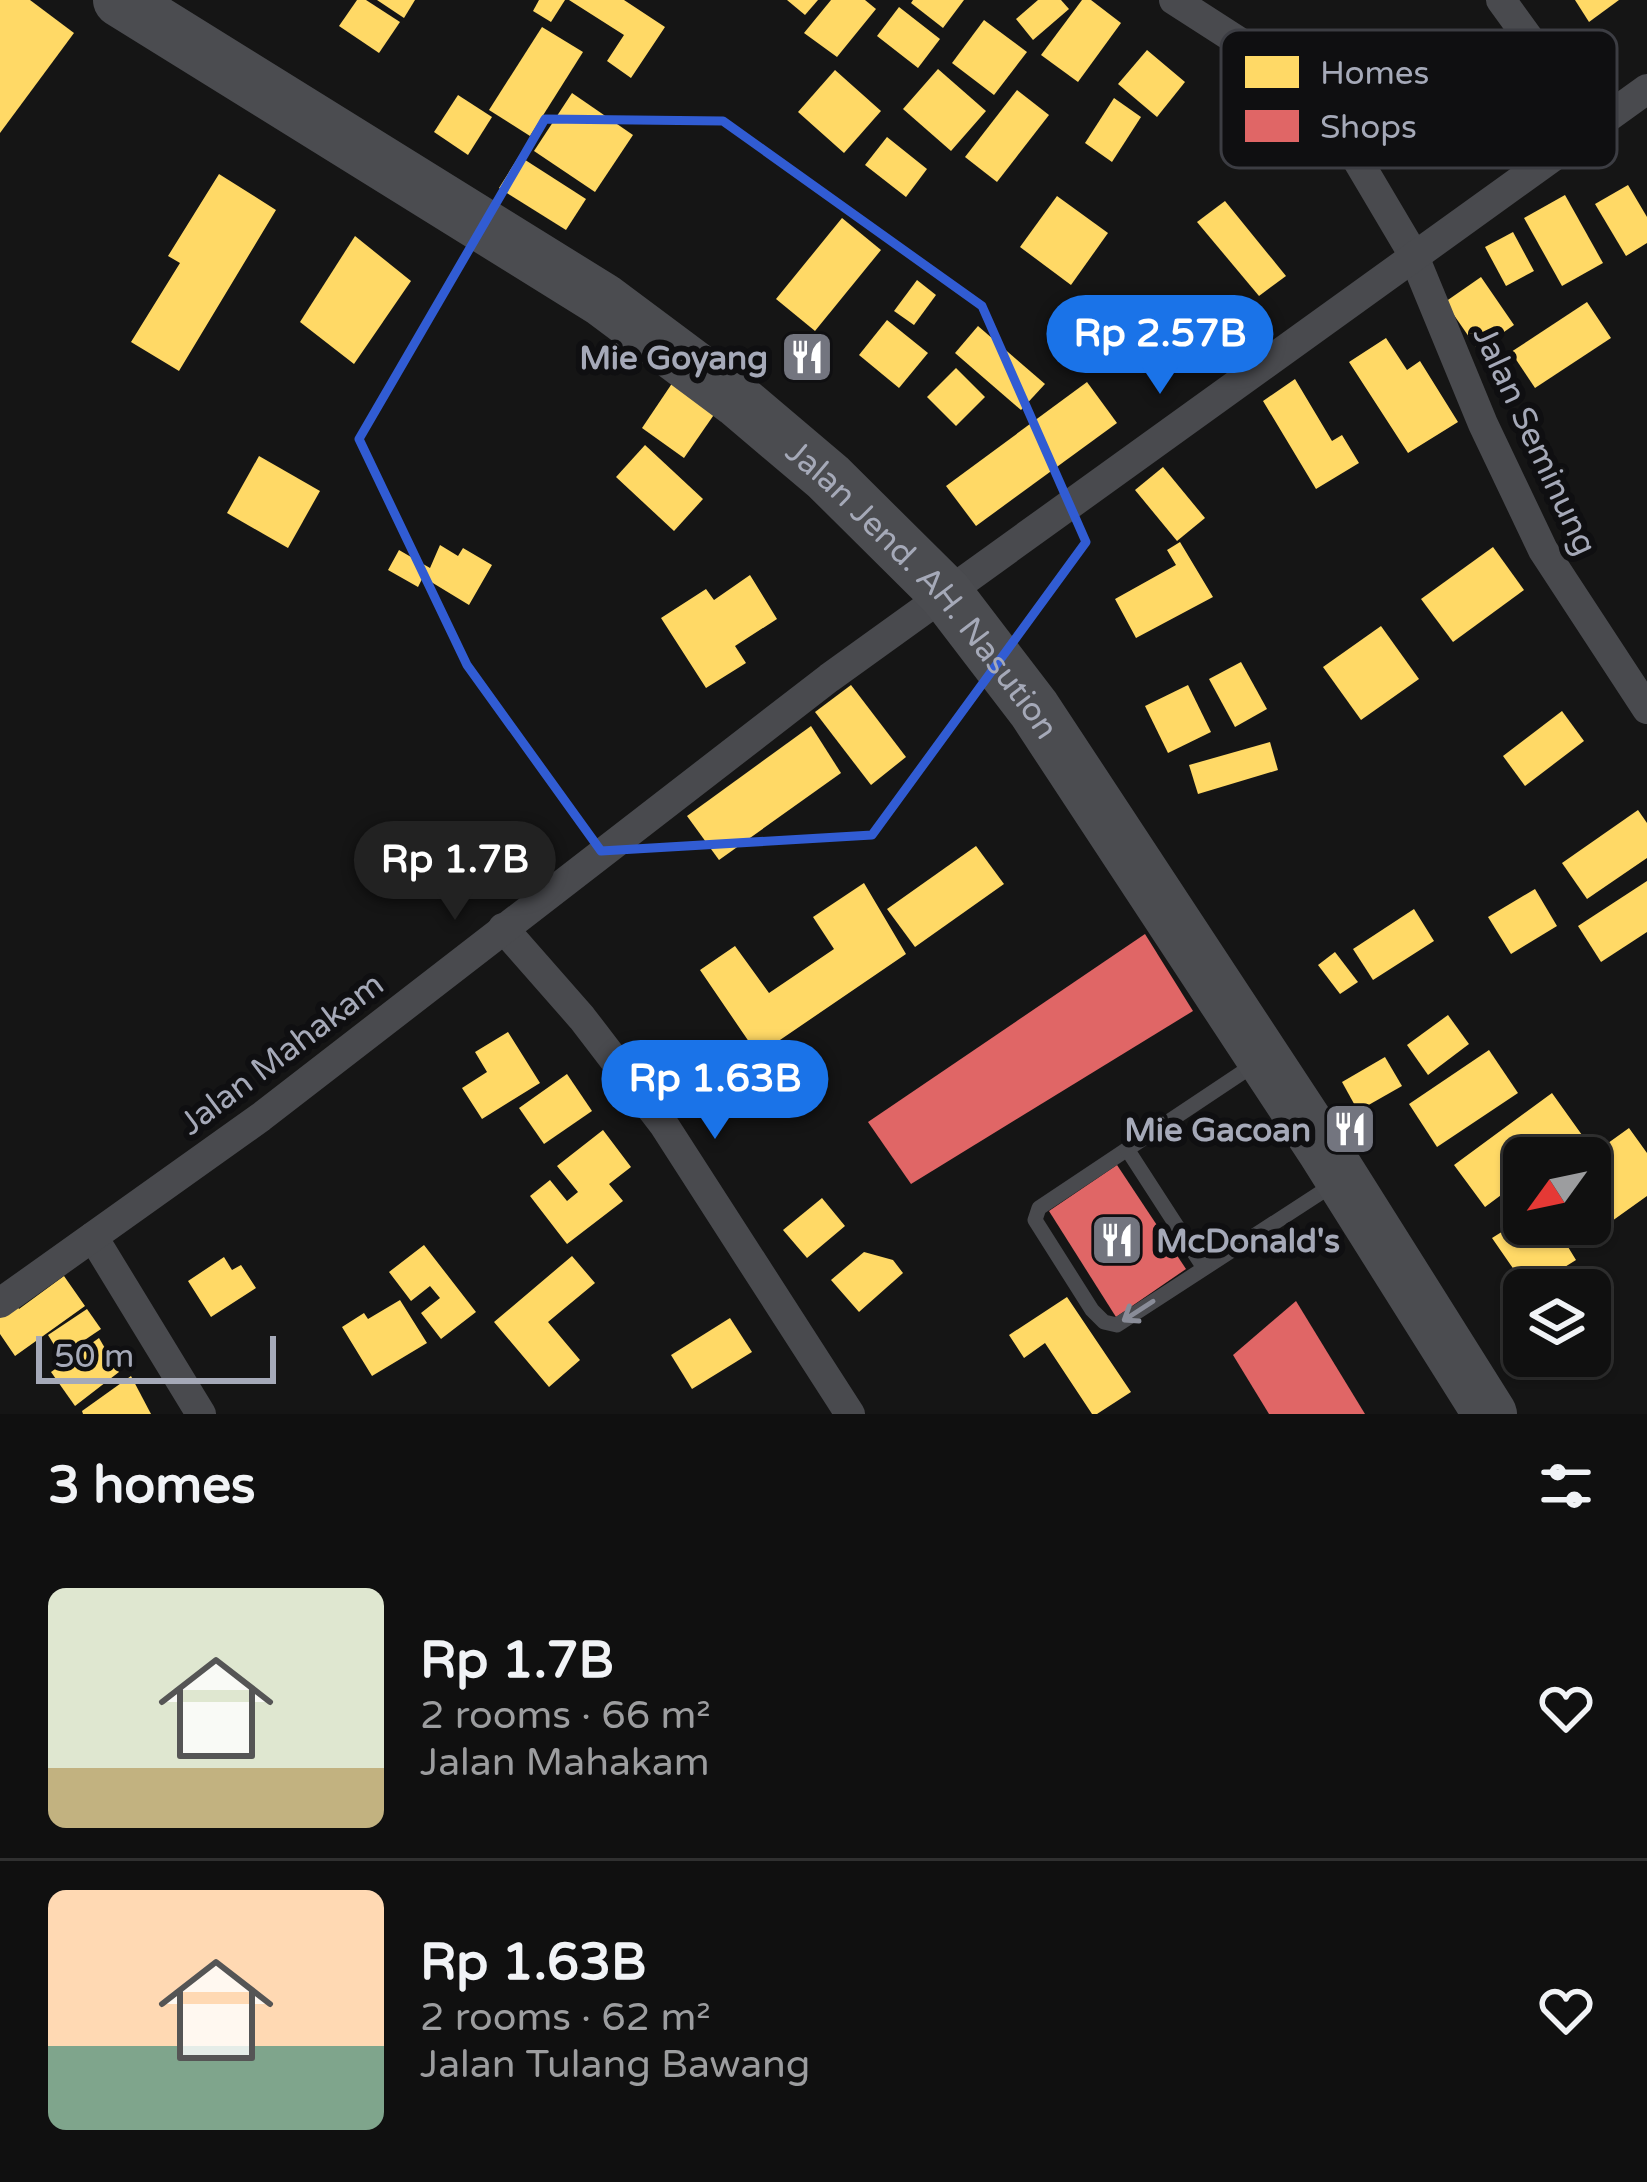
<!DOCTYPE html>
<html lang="en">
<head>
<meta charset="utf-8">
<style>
  body { margin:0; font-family:"Varela Round",sans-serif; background:#1e1e1e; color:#f1f3f6; height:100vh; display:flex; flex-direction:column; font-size:45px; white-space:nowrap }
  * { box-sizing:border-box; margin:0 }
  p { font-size:39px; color:#9c9d9f }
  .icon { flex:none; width:66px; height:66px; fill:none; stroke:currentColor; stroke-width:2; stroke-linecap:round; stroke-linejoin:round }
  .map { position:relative; height:1414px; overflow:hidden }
  .details { display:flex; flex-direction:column; background:#101010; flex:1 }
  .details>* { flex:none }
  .needle { width:78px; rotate:237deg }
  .tools { position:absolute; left:1503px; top:1137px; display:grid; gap:24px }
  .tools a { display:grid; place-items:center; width:108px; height:108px; border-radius:18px; background:#101010; box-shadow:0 3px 9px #0004,0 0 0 3px #303030; font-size:60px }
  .scale { position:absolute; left:36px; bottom:30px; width:240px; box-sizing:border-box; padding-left:12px; border:6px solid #a5a9b8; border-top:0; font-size:33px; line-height:42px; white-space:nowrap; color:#a5a9b8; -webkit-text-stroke:9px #0f0f11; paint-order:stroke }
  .price { position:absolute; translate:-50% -102px; padding:0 27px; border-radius:42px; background:#1a73e8; color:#fff; font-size:39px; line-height:78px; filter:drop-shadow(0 3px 6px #0008) }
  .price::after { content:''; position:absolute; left:50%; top:72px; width:36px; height:27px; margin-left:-18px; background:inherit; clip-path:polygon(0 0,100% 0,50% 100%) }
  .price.selected { background:#222; color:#fff }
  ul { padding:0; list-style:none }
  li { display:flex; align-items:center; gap:36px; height:300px; padding:0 48px }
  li+li { border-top:3px solid #303030 }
  li span { display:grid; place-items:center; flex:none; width:336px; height:240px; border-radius:18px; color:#555 }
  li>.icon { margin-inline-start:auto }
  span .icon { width:144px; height:144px; fill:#fffc; stroke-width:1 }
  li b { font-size:51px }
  h2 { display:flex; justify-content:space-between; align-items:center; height:144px; padding:0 48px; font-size:51px }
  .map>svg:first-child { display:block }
  .homes { fill:#ffd966 }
  .shops { fill:#e06666 }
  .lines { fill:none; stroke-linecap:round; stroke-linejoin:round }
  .lane { stroke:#494a4e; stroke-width:15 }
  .street { stroke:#494a4e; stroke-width:30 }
  .highway { stroke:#4b4c50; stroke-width:54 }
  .oneway { stroke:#898c98 }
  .marked { fill:none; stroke:#315cd3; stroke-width:9; stroke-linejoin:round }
  .labels { text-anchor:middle; stroke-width:12; stroke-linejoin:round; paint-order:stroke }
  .poi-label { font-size:33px; font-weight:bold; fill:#a5a9b8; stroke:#0f0f11; text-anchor:end }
  .street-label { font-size:33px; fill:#a5a9b8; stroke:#0f0f11 }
  .key { fill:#0f0f11; stroke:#3c3d43; stroke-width:3 }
  .key-label { font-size:33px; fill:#a5a9b8 }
</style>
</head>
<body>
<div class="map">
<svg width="1647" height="1414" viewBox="0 0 1647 1414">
  <rect width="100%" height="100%" fill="#151515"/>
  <g class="homes">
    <path d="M0 0H30L74 33 0 133Z"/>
    <path d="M357 0H366L400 22 379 53 339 26Z"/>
    <path d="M377 0H415L404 18Z"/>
    <path d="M539 0H565L551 22 533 11Z"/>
    <path d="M569 0H624L665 27 631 78 607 61 624 35Z"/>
    <path d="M787 0H818L805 15Z"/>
    <path d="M831 0H865L876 9 837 57 804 33Z"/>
    <path d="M913 0H964L943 28 911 3Z"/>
    <path d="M1038 0H1061L1069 9 1033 40 1016 19Z"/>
    <path d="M1082 0H1091L1121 23 1078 82 1041 55Z"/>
    <path d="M1575 0H1619L1589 22Z"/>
    <path d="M899 7 940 39 918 68 877 36Z"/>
    <path d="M984 20 1027 52 994 95 952 63Z"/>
    <path d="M542 27 583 52 530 136 489 110Z"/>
    <path d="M1147 50 1185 82 1157 117 1118 84Z"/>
    <path d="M938 69 986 111 951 151 903 109Z"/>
    <path d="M835 70 881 111 844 153 798 112Z"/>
    <path d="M1017 90 1049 115 997 182 965 157Z"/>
    <path d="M572 93 633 135 595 192 534 151Z"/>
    <path d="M458 95 492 117 468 155 434 132Z"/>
    <path d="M1114 98 1141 117 1112 162 1085 143Z"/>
    <path d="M887 137 927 169 906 197 865 165Z"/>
    <path d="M519 156 586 199 566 230 499 188Z"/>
    <path d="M219 174 276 210 179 371 131 342 180 263 168 256Z"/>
    <path d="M1628 185 1647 217V243L1626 256 1595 204Z"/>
    <path d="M1565 195 1603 263 1562 286 1524 218Z"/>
    <path d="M1057 196 1108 233 1071 285 1020 247Z"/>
    <path d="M1225 201 1286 276 1259 296 1197 222Z"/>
    <path d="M842 218 881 250 815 331 776 299Z"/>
    <path d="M1513 232 1534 271 1506 286 1485 247Z"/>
    <path d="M355 236 411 281 354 364 300 322Z"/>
    <path d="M1481 277 1514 325 1478 350 1445 302Z"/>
    <path d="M917 280 936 295 914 325 894 311Z"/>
    <path d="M1587 302 1611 338 1535 388 1511 352Z"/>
    <path d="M887 320 928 353 899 388 859 355Z"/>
    <path d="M978 326 1045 384 1021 410 955 353Z"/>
    <path d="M1386 338 1407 370 1420 361 1458 422 1408 453 1349 362Z"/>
    <path d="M956 368 985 397 956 426 927 397Z"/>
    <path d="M677 376 720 406 684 458 642 428Z"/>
    <path d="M1295 379 1332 441 1342 435 1359 463 1316 489 1263 401Z"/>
    <path d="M1087 382 1117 423 976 526 946 486Z"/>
    <path d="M645 445 703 499 674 531 616 477Z"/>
    <path d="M259 456 320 491 288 548 227 513Z"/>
    <path d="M1163 467 1205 518 1177 541 1135 490Z"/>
    <path d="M1180 542 1213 597 1136 638 1115 599 1176 565 1167 550Z"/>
    <path d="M440 545 458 556 463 548 492 565 469 605 423 577 418 587 388 570 399 550 430 568Z"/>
    <path d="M1493 547 1524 590 1453 642 1421 599Z"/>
    <path d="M750 575 777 619 735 646 746 663 706 688 661 618 706 589 714 600Z"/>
    <path d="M1381 626 1419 679 1361 720 1323 667Z"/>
    <path d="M1241 662 1267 709 1235 727 1209 679Z"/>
    <path d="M851 685 906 757 871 785 815 712Z"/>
    <path d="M1188 685 1211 732 1168 753 1145 706Z"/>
    <path d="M1562 711 1584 741 1525 786 1503 756Z"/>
    <path d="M811 726 841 773 719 860 687 816Z"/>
    <path d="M1270 742 1278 770 1198 794 1189 765Z"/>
    <path d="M1638 810 1647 823V858L1587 899 1562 863Z"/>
    <path d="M976 846 1004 884 915 947 887 909Z"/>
    <path d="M1647 881V932L1601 962 1578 926Z"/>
    <path d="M864 883 906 954 758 1055 700 970 735 946 769 993 834 949 813 917Z"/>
    <path d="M1535 889 1557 926 1511 954 1488 917Z"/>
    <path d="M1414 909 1434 941 1373 980 1353 949Z"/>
    <path d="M1335 952 1358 982 1340 994 1318 965Z"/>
    <path d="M1448 1015 1469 1044 1428 1075 1407 1045Z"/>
    <path d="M508 1032 540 1083 482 1119 462 1088 487 1072 475 1052Z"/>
    <path d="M1489 1050 1518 1093 1437 1147 1409 1104Z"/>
    <path d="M1385 1057 1402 1086 1358 1111 1342 1082Z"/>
    <path d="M567 1074 592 1111 544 1144 519 1108Z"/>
    <path d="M1552 1093 1582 1135 1551 1158H1524V1178L1485 1207 1454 1165Z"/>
    <path d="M1629 1128 1647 1153V1196L1584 1241 1572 1224H1590V1156Z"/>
    <path d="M603 1130 631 1167 609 1184 623 1201 567 1244 530 1196 550 1180 567 1201 578 1192 557 1166Z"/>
    <path d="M822 1198 845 1226 807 1258 783 1230Z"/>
    <path d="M1524 1218V1224H1554L1576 1260 1528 1290 1492 1238Z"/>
    <path d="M424 1245 476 1312 441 1339 421 1313 440 1298 430 1286 411 1301 389 1272Z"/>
    <path d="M864 1252 893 1260 903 1273 859 1312 831 1280Z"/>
    <path d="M572 1256 595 1283 548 1322 580 1360 549 1387 494 1322Z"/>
    <path d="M224 1257 232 1270 241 1265 256 1288 211 1317 188 1281Z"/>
    <path d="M64 1276 85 1306 15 1356 0 1334V1310L14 1301 19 1309Z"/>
    <path d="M1067 1297 1131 1392 1097 1414H1092L1045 1343 1024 1358 1009 1335Z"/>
    <path d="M400 1300 427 1343 372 1376 342 1327 364 1313 368 1319Z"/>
    <path d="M87 1309 101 1329 61 1356 48 1335Z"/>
    <path d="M730 1318 752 1352 692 1389 671 1355Z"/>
    <path d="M99 1338 119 1372 75 1406 51 1372Z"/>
    <path d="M131 1376 151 1414H83L82 1411Z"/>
  </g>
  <g class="shops">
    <path d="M1145 934 1193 1011 911 1184 868 1122Z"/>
    <path d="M1117 1165 1186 1269 1116 1317 1049 1211Z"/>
    <path d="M1296 1301 1365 1414H1269L1233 1355Z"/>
  </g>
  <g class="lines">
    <g class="lane">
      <path d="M1258 1062 1039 1208 1035 1220 1092 1310 1104 1322 1117 1325 1334 1184"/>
      <path d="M1127 1149 1204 1268"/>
    </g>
    <g class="street">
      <path d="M1174 0 1286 72 1318 100 1339 129 1413 254 1483 424 1543 550 1647 709"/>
      <path d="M1501 0 1593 127"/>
      <path d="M503 928 582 1018 664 1125 850 1414"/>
      <path d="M93 1237 201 1414"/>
      <path d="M0 1303 261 1117 829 678 1647 89"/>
    </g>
    <path class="highway" id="s1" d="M120 0 603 300 737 400 828 477 946 594 1034 709 1324 1150 1490 1414"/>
  </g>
  <defs><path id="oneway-shaft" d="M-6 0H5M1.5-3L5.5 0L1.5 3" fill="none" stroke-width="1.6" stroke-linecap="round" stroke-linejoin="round" transform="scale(3)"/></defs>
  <use class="oneway" href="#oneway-shaft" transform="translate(1138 1311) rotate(147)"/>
  <path class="marked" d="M545 119 723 121 982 306 1086 542 872 835 601 851 467 665 359 439Z"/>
  <defs>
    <g id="restaurant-square" transform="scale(2.7)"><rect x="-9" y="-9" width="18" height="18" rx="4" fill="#73757f" stroke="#0f0f11"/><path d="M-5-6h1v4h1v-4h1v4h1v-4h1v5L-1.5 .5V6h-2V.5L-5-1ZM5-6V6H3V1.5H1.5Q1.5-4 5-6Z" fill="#fff"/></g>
  </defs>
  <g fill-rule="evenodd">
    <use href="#restaurant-square" x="807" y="357"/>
    <use href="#restaurant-square" x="1350" y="1129"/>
    <use href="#restaurant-square" x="1117" y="1240"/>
  </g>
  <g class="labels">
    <g class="poi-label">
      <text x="768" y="369">Mie Goyang</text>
      <text x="1311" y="1141">Mie Gacoan</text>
      <text x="1156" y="1252" text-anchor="start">McDonald's</text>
    </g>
    <g class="street-label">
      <text transform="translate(1536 440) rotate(65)" y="12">Jalan Seminung</text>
      <text dy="12" stroke="none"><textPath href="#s1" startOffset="1002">Jalan Jend. AH. Nasution</textPath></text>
      <text transform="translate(281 1053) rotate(-37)" y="12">Jalan Mahakam</text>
    </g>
  </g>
  <rect x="1221" y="30" width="396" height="138" rx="18" class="key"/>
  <rect x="1245" y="56" width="54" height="32" fill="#ffd966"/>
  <rect x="1245" y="110" width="54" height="32" fill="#e06666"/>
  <g class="key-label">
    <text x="1320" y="84">Homes</text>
    <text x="1320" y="138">Shops</text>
  </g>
</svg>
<div class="tools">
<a><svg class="needle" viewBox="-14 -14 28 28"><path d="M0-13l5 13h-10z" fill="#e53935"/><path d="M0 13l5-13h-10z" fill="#9c9d9f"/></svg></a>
<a><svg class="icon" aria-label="layers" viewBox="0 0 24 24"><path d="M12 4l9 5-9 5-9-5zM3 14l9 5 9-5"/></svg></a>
</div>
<div class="scale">50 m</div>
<b class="price" style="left:1160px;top:397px">Rp 2.57B</b>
<b class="price selected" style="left:455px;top:923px">Rp 1.7B</b>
<b class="price" style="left:715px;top:1142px">Rp 1.63B</b>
</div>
<section class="details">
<h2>3 homes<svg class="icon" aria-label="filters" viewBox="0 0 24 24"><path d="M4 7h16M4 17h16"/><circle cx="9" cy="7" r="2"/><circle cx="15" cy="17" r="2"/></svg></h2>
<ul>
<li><span style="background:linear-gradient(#dfe7d0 75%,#c2b280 0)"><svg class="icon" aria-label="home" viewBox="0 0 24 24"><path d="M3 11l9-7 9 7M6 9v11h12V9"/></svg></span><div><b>Rp 1.7B</b><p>2 rooms · 66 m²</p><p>Jalan Mahakam</p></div><svg class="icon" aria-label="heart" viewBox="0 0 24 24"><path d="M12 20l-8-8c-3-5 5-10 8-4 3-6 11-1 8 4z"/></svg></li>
<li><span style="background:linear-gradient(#ffd9b3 65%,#7fa58c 0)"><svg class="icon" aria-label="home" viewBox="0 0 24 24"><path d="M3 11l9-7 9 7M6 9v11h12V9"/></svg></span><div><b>Rp 1.63B</b><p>2 rooms · 62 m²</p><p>Jalan Tulang Bawang</p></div><svg class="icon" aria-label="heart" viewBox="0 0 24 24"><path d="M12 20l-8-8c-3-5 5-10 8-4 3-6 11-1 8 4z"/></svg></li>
</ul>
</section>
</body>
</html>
